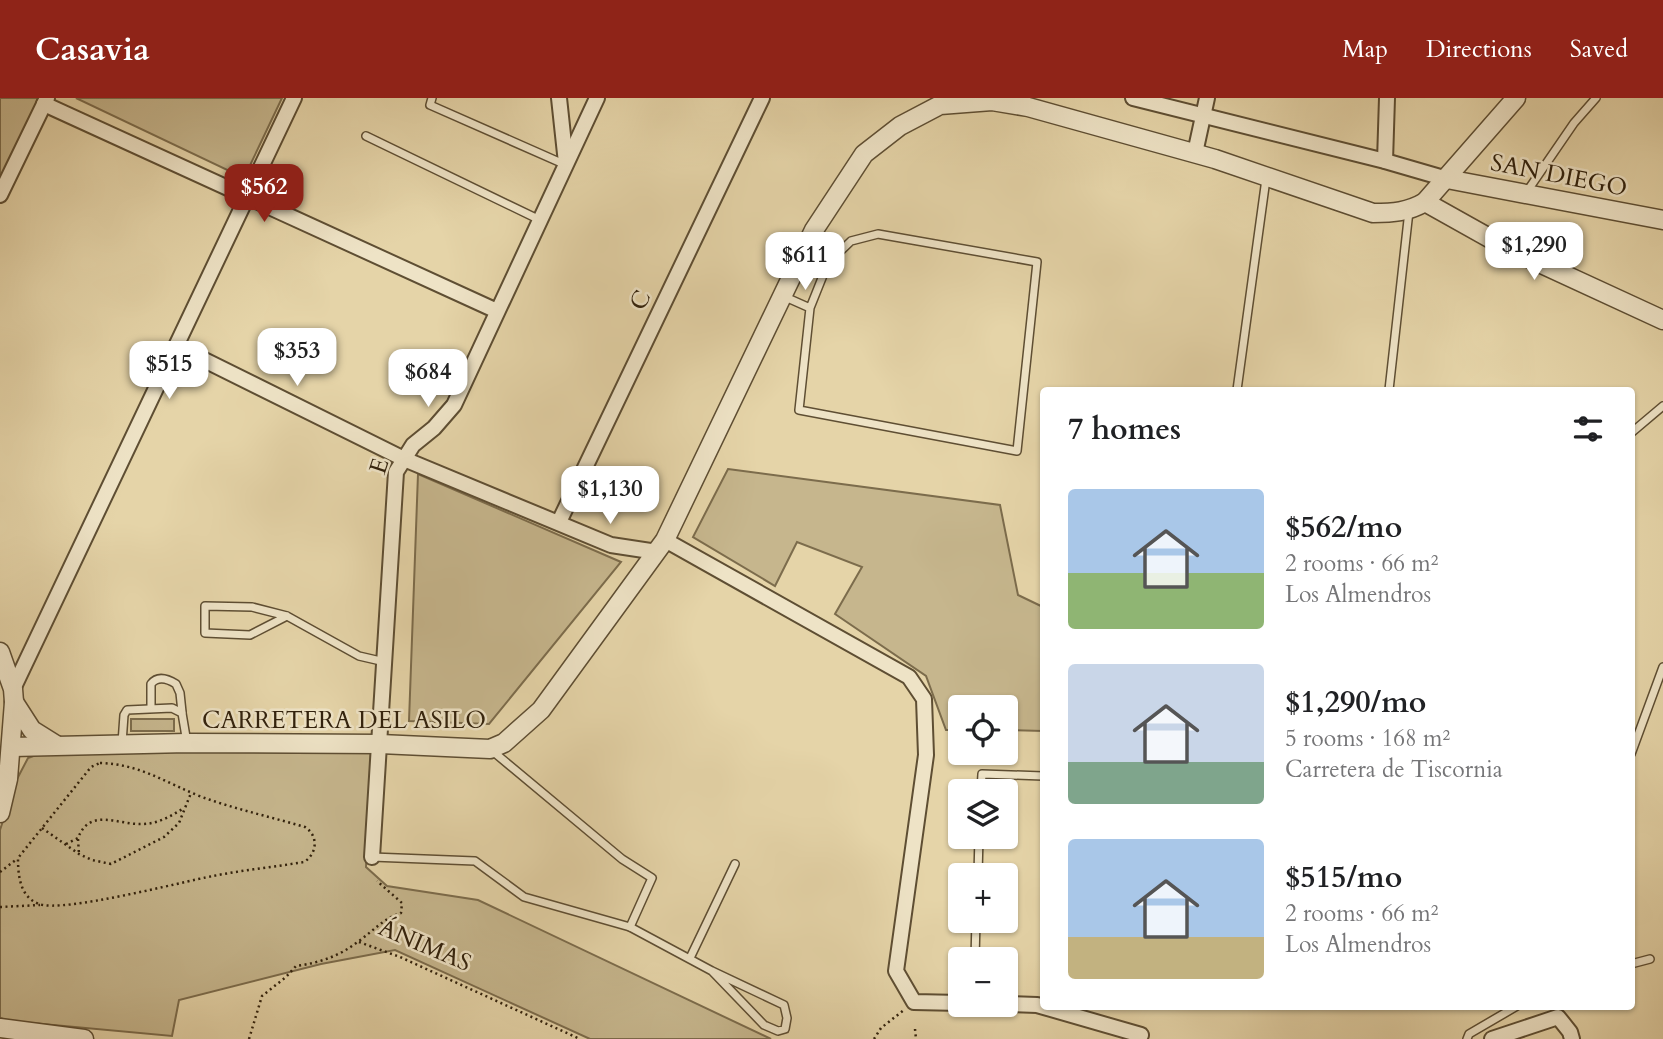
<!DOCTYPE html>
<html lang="en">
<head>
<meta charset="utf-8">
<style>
  body { margin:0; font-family:Cardo,serif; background:#f6f6f6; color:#202124; height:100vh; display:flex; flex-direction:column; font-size:26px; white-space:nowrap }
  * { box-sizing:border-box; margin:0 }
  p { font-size:23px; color:#757577 }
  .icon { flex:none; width:38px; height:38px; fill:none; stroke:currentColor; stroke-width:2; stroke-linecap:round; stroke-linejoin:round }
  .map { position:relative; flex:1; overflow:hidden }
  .drawer { position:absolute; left:1040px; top:289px; width:595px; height:623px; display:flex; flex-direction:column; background:#fff; border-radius:7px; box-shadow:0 2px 5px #0004 }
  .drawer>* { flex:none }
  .tools { position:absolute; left:948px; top:597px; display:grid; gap:14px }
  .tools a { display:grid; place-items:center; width:70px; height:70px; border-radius:7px; background:#fff; box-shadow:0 2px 5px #0004; font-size:35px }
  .price { position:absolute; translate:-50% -60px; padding:0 16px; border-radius:14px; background:#fff; color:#222; font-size:23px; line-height:46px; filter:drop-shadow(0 2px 4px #0008) }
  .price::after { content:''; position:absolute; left:50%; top:42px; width:21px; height:16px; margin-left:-10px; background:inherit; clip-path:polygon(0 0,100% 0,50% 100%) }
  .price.current { background:#8f2418; color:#fff }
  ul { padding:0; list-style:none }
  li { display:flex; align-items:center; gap:21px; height:175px; padding:0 28px }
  li span { display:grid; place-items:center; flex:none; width:196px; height:140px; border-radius:7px; color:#555 }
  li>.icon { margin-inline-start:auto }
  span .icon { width:84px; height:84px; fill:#fffc; stroke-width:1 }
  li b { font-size:30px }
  h2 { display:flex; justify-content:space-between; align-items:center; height:84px; padding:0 28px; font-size:30px }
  header { display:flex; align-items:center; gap:42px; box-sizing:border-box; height:98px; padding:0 35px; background:#8f2418; color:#fff }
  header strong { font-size:33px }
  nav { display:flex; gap:38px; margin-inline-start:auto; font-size:24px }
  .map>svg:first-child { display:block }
  .green { fill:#c6b68d; stroke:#7c6c4c; stroke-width:2 }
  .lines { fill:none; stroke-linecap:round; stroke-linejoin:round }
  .service-casing { stroke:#5e4e33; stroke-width:10 }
  .minor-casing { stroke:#5e4e33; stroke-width:18 }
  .tertiary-casing { stroke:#5e4e33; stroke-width:21 }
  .path { stroke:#31210c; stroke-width:2.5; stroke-dasharray:2 3.5; stroke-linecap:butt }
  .service { stroke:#eee3c6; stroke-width:7 }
  .minor { stroke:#eee3c6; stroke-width:14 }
  .tertiary { stroke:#eee3c6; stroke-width:18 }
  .labels { text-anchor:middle; stroke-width:5; stroke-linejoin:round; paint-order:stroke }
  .street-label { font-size:24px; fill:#31210c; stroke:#eee3c6 }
</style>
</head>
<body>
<header>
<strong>Casavia</strong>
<nav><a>Map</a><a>Directions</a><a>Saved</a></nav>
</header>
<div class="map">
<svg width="1663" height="941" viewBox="0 0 1663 941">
  <rect width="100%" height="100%" fill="#e5d4a8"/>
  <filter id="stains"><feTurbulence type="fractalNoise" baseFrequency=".00286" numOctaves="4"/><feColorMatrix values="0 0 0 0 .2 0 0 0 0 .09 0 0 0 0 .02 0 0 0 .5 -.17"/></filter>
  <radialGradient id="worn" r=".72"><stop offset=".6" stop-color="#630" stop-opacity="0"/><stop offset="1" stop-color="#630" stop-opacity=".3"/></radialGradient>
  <g class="green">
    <path d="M0 0H41L0 82Z"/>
    <path d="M76 0H282L244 80Z"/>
    <path d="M728 371 1000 407 1018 497 1043 509V633L1006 632V609H961V632H946L926 578 835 516 862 469 797 444 775 488 693 439Z"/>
    <path d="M418 376 621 464 489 626 409 623Z"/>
    <rect x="131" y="621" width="43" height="12"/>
    <path d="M47 653 371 655 366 769 387 788 478 802 771 941H590L395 852 321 866 179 902 172 938 10 923 0 920V732L16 683 28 660Z"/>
  </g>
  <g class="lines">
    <g class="service-casing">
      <g id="service">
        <path d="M432 0 430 7 566 67"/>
        <path d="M366 38 540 122"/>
        <path d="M1526 95 1574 25 1596 0"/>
        <path d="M783 198 810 210 828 165 851 143 878 136 1037 164 1017 353 799 312 810 210"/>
        <path d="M1237 292 1266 81"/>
        <path d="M1389 292 1409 113"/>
        <path d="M1631 335 1663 308"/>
        <path d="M287 518 250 537 205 535V508L252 509 287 518 359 558 385 564"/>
        <path d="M151 610V586C158 577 168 581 176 586L180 595 182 614"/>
        <path d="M122 645 124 617 127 612 172 610 182 615 187 645"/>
        <path d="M490 651 622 761 652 780 630 829"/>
        <path d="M1631 656 1663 569"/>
        <path d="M981 693 982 676 1043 678"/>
        <path d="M372 759 475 763 524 799 630 829 712 873 784 907 787 920 785 931 778 933 764 927 712 873"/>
        <path d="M978 777 979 738"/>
        <path d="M690 860 735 766"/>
        <path d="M975 861 976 822"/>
        <path d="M1631 866 1650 861"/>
        <path d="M1467 941 1469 936 1517 908"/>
      </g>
    </g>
    <g class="minor-casing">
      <g id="minor">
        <path d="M559 0 566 65"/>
        <path d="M1133 0 1385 63 1447 81"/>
        <path d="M44 6 497 213"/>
        <path d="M1195 55 1207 0"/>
        <path d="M1385 63 1387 0"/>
        <path d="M0 97 47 0"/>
        <path d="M176 248 404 361 611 447 657 454"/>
        <path d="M559 424 762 0"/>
        <path d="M665 442 909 579 924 601 926 657 896 873 914 904 961 905"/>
        <path d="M13 591 294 0"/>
        <path d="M372 759 396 374 413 347 434 330 454 307 597 0"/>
        <path d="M1006 906 1037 907 1141 937"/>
        <path d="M1492 941 1558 919 1570 934 1572 941"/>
      </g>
    </g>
    <g class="tertiary-casing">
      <g id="tertiary">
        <path d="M1447 81 1663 122"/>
        <path d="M1425 104 1509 151 1663 222"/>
        <path d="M0 554 13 591 14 604 8 681 0 715"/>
        <path d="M14 604 32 632 56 647"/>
        <path d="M12 649 187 645 380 646 490 651 504 645 541 612 665 442 814 132 864 56 900 28 940 7 992 3 1028 9 1215 61 1373 115C1393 115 1408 114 1425 104L1516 0"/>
        <path d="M0 930 84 941"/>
      </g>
    </g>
    <g class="path">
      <path d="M100 665C140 666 166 685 202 699 235 711 271 719 305 729 319 738 317 756 304 764 274 769 243 772 213 778 181 784 63 815 39 806 20 799 18 778 18 760L91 669Z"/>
      <path d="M42 730 79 756 92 762 111 766 164 739 179 725 191 695"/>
      <path d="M78 741 79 756"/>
      <path d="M66 746 78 740C90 709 118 727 142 726 158 726 171 718 184 710"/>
      <path d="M0 774 17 761"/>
      <path d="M0 809 40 807"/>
      <path d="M359 844 400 859 580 941"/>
      <path d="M915 931 916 941"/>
      <path d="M249 941 262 898 286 879 296 868C319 865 340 858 359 843 373 833 384 820 401 815L402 805 377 783"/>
      <path d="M874 941 881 930 904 912"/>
    </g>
    <use href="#service" class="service"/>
    <use href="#minor" class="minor"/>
    <use href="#tertiary" class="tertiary"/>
  </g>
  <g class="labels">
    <g class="street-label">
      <text transform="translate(1559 77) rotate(11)" y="8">SAN DIEGO</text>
      <text transform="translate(640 202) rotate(-64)" y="8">C</text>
      <text transform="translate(379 368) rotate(-72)" y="8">E</text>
      <text x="344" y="630">CARRETERA DEL ASILO</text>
      <text transform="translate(425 847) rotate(23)" y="8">ÁNIMAS</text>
    </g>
  </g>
  <rect width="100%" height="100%" filter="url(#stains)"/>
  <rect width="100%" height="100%" fill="url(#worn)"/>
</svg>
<div class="tools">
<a><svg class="icon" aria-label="locate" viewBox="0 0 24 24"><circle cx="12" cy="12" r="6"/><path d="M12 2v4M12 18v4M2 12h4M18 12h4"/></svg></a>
<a><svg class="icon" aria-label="layers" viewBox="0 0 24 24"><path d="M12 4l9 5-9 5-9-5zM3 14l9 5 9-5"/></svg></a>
<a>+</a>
<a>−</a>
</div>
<b class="price current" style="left:264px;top:126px">$562</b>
<b class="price" style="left:1534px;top:184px">$1,290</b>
<b class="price" style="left:805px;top:194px">$611</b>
<b class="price" style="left:297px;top:290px">$353</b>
<b class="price" style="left:169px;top:303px">$515</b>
<b class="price" style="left:428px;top:311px">$684</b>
<b class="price" style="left:610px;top:428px">$1,130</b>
<section class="drawer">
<h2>7 homes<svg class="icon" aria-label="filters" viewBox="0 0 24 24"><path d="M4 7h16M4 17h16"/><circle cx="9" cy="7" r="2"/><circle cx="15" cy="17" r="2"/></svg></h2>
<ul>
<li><span style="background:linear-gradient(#a9c7e8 60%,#8fb573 0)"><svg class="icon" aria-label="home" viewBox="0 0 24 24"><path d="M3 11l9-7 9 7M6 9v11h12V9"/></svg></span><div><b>$562/mo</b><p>2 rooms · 66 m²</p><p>Los Almendros</p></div></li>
<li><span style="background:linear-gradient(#c9d6e8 70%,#7fa58c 0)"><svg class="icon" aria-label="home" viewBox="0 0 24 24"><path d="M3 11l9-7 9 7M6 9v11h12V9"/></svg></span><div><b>$1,290/mo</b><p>5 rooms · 168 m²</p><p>Carretera de Tiscornia</p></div></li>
<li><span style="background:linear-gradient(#a9c7e8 70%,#c2b280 0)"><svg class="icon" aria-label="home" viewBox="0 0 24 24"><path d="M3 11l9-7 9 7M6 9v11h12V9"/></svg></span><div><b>$515/mo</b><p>2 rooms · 66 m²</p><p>Los Almendros</p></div></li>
</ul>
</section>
</div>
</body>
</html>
